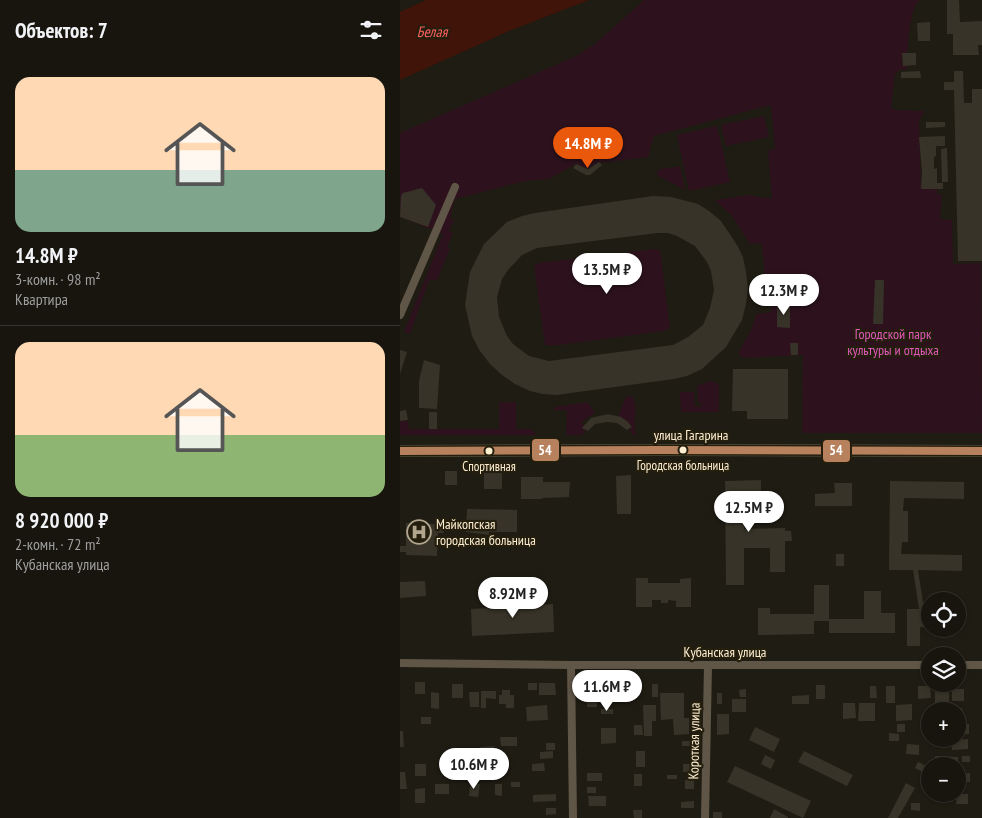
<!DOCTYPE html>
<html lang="ru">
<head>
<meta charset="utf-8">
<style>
  body { margin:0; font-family:"PT Sans Narrow",sans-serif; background:#201e17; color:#f1f3f6; height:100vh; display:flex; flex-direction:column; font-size:19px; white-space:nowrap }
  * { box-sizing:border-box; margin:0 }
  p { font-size:16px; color:#9e9f9e }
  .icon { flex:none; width:28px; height:28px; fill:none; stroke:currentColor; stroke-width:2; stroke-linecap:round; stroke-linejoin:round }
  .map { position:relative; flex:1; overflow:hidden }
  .details { display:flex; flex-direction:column; background:#17150e; width:400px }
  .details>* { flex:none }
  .fabs { position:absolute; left:521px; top:592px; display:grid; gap:10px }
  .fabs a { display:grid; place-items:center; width:45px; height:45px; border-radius:50%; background:#17150e; box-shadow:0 1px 4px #0004,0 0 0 1px #36342e; font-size:25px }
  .price { position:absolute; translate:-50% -42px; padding:0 11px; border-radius:18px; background:#fff; color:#222; font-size:16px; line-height:32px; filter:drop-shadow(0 1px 2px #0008) }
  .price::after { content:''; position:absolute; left:50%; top:30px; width:15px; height:11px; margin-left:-8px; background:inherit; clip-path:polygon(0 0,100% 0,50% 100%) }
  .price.active { background:#ea580c; color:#fff }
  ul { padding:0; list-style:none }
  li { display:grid; align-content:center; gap:10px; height:265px; padding:0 15px }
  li+li { border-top:1px solid #36342e }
  li span { display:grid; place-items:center; height:155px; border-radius:15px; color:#555 }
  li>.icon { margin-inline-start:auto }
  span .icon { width:90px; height:90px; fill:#fffc; stroke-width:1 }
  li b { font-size:21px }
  h2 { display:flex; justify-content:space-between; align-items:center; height:60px; padding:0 15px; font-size:21px }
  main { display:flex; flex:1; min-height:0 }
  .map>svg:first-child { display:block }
  .green { fill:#2d121d }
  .water { fill:#401409 }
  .building { fill:#373328; fill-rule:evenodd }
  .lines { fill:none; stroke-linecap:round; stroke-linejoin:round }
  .minor { stroke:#605647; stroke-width:8 }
  .primary { stroke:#605d45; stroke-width:12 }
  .bus-1-casing { stroke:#241e0e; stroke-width:11 }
  .bus-1 { stroke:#b6815c; stroke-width:8 }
  .bus-dot { fill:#ffefd1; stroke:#241e0e; stroke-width:2 }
  .labels { text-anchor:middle; stroke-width:4.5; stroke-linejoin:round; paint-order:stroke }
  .bus-label { font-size:13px; fill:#ffefd1; stroke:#241e0e }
  .park-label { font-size:14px; fill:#e359ba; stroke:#241e0e }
  .street-label { font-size:14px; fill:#ffefd1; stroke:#241e0e }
  .poi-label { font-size:14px; fill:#ffefd1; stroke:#241e0e; text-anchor:start }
  .water-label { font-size:15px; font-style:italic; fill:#ff605f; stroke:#241e0e }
  .line-badge { stroke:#241e0e; stroke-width:2 }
  .badge-label { font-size:14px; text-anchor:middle; font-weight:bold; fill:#fff }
</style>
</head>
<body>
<main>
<section class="details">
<h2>Объектов: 7<svg class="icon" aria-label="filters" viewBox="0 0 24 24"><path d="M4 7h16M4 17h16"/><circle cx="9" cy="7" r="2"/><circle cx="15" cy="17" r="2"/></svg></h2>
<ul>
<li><span style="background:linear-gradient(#ffd9b3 60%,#7fa58c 0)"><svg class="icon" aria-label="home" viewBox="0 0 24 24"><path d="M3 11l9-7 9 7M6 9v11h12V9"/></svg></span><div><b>14.8M ₽</b><p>3-комн. · 98 m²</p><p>Квартира</p></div></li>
<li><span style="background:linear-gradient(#ffd9b3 60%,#8fb573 0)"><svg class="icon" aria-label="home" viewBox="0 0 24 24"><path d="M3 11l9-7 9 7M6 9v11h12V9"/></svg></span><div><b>8 920 000 ₽</b><p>2-комн. · 72 m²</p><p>Кубанская улица</p></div></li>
</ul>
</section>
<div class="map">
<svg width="582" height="818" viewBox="0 0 582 818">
  <rect width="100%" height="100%" fill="#1f1c13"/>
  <g class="green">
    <path d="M244 0H520C510 7 509 40 507 53L502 54 503 65H507V69L499 70 495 75 491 108 496 110 524 111 519 121 521 189H537V194H542L540 219 552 220 553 264 581 263 582 433H402L403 355 344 358 339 355 340 350 352 328 356 314 371 312V295L366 291 362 243 350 244 332 216 315 200 348 195 372 199 368 151 375 148 371 105 254 136 248 157 200 163 199 162 188 169 176 164 149 179 125 181 55 199 50 218 54 220 49 231 53 233 47 247 50 248 37 280H29L10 334 4 332 43 234 0 217V133L176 56 195 44Z"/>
    <path d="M364 116 369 137 326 146 321 125Z"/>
    <path d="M317 126 330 182 289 191 277 135Z"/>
    <path d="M280 166 285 190 258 176 257 170Z"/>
    <path d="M254 249 260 250 270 328 264 331 151 346 145 345 134 266 139 263Z"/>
    <path d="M310 381 318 383 319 385V412H281L280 392H294L295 406 300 407 302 405 300 403 298 402 297 386Z"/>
    <path d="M232 396C240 408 231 422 237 435H233L229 429 232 427 227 421 218 416 226 397Z"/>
    <path d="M99 402H116V429H131L137 435H0V421L8 420 9 429H99Z"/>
    <path d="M187 402 195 412 181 423 184 425 182 428 186 430 182 435H166L167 410H154V407Z"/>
  </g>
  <path class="water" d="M26 0H189L109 31 0 80V12Z"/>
  <g class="building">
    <path d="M547 0H559L560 22 582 21V45H578L579 55H553V34H547Z"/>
    <path d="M530 22V41H518L517 23Z"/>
    <path d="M502 53H516V65L503 66Z"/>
    <path d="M520 71 521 78H501V72Z"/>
    <path d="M554 71H563L564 103H572V89H582V261H558L554 90H544V82H554Z"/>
    <path d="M526 122H545V127L526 128Z"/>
    <path d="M545 136V146H536V156L534 157V169L537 168V183H543V189H521L522 172 519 137Z"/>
    <path d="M547 148 548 182H542L541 149Z"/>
    <path d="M199 162 202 165 190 175H186L173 168 176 164 188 169Z"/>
    <path d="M22 188 36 205 28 227 0 217 1 196 3 193Z"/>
    <path d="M253 196 271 197 298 204 309 211 321 221 337 245 343 257 346 272 348 288 346 304 342 320 326 347 302 369 287 376 274 379 156 395 143 394 130 391 115 384 102 375 90 364 80 351 72 336 65 305 70 272 84 244 107 222 122 216 135 213ZM258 233H268L277 236 295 246 307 262 311 271 314 290 310 308 303 325 288 337 273 345 149 361 129 356 113 344 107 336 99 317 97 297 102 279 108 270 122 255 137 248Z"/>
    <path d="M475 280H484L483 324H473Z"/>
    <path d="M377 304H390V328L377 327Z"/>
    <path d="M390 343H398V355H391Z"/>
    <path d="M0 350 7 352 0 374Z"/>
    <path d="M24 360 40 365 37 409 19 408V381Z"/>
    <path d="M333 369H388V419H347V411H332Z"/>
    <path d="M6 410 8 420 0 421V411Z"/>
    <rect x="29" y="412" width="8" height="17"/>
    <path d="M208 414 221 417 227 421 232 427 227 430 217 423 207 422 195 424 188 431 182 428 191 418Z"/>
    <rect x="45" y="471" width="12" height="14"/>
    <rect x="84" y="473" width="18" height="16"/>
    <path d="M231 475V514H217L216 476Z"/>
    <path d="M121 477H143V482H170L169 497 142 498V499H121Z"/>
    <path d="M361 480V497H344V529L385 528V531H391L392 541H385V572H370V548H344V585H326L325 481Z"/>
    <path d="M490 481 564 482V499L504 498 503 511H508V542H502L501 554 562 555V571L518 570 524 609H530V627H520V646H507V609H519L513 570H489Z"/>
    <path d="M434 483H452V506H415V494L435 493Z"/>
    <path d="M67 509 117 510V532H89V535L66 532Z"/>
    <path d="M6 523 38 524V529H44V533H38L37 556 6 555V552H0V546H6Z"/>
    <rect x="436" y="554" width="8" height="12"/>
    <path d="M236 578H248V583H280V579L291 578V607H276V601L268 600V603H261V600H252V607H236Z"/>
    <path d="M25 581 26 596 0 598V582Z"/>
    <path d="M414 585H429V619H464V591H481V613H495V633H429V621H414V634L358 635V608H370V614H414Z"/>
    <path d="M118 594 117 606H129V602L136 601V605L153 604 154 632 72 636 71 609 106 607V603H103V595Z"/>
    <rect x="558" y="609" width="4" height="18"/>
    <rect x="15" y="682" width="10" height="12"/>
    <rect x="128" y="683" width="9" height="7"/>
    <path d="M139 683H155L156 695H139Z"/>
    <rect x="52" y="684" width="11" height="14"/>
    <path d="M230 684H238L239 695H230Z"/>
    <rect x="252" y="684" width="6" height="13"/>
    <path d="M186 685H196L197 707H187Z"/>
    <rect x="416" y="685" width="9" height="14"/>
    <path d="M470 686H476L477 698H470Z"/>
    <rect x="486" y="686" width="9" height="17"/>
    <path d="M518 686H530L531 698 518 699Z"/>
    <path d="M346 689V697H340L339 690Z"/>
    <rect x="552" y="689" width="12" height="12"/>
    <path d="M102 690H110V695H114V708H106V704H99V695H102Z"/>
    <path d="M81 691H96V699L86 698V708H81Z"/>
    <rect x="535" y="691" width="14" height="20"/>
    <path d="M31 692 39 693V709L31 708Z"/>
    <path d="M69 692H79V707H70Z"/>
    <path d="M260 693H284V718H289V734L274 735 273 719 261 720Z"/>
    <rect x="317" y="693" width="5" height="11"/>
    <path d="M409 695V704H392V696Z"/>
    <rect x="332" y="699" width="14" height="13"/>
    <path d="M443 703H455L456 718 443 719Z"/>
    <path d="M459 703H475V721H458Z"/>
    <path d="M512 704V720L496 721V705Z"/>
    <path d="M147 705 148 720 127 721 126 707Z"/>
    <path d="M243 705H256V721H252V736H244Z"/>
    <path d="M562 708 563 715H558V711H552V709Z"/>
    <rect x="201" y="709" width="12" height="5"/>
    <path d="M317 714H329V734L317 735Z"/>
    <rect x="21" y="717" width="10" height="7"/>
    <rect x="497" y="724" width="8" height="8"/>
    <rect x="558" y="724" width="11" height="10"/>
    <path d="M234 725H242L243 735H234Z"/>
    <path d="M355 727 380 739 374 752 349 740Z"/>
    <path d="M201 728H216V743L201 744Z"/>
    <path d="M0 731H3L4 747H0Z"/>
    <path d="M489 733 499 734V741H489Z"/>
    <path d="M100 737H117V746H101Z"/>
    <path d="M568 739V749L552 750 551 740Z"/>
    <rect x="282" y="741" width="13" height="5"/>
    <rect x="146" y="743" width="9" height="7"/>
    <path d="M507 744 519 745V755L506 754Z"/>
    <path d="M94 746 95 763H81L80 747Z"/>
    <path d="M153 751V758L140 759V752Z"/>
    <rect x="236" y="751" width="9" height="16"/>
    <path d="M404 751 453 775 447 786 398 762Z"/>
    <path d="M61 754 73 755 72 764 60 763Z"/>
    <path d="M365 755 375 760 371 769 361 764Z"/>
    <path d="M535 756 558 757V766H535Z"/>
    <rect x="562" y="756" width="8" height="6"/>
    <path d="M518 762 530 768V776L515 768Z"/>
    <path d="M144 763 145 771H132V764Z"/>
    <rect x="15" y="764" width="11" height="12"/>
    <rect x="283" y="764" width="11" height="8"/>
    <path d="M335 766 411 801 403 818 327 782Z"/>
    <path d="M0 772H5L7 789H0Z"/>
    <rect x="187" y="773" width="15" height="8"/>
    <path d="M570 773V782H559V774Z"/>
    <rect x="234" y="774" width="8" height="12"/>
    <rect x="267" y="775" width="10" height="4"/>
    <rect x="285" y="780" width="9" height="9"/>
    <rect x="111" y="782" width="9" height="5"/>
    <path d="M70 783 80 784 78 797 69 796Z"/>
    <path d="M506 783 515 788 498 818H488Z"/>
    <rect x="35" y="784" width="14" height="10"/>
    <path d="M95 784H102V796L95 795Z"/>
    <rect x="187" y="787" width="9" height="6"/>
    <path d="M25 788V803H15V789Z"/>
    <path d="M156 794V801L133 802V795Z"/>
    <path d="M557 794H568V804H556Z"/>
    <path d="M188 796H206V806H189Z"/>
    <path d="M294 801V808H281V802Z"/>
    <path d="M511 803H520V811L511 810Z"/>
    <path d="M146 808H156V814L146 815Z"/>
    <path d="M374 809 388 817V818H370Z"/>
    <path d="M233 810H242V818H234Z"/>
    <rect x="313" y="812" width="9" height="6"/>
  </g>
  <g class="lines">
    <g class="minor">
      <path d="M0 315 55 187"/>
      <path d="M0 663 171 665H530"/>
      <path d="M171 665 173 818"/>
      <path d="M558 665H582"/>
      <path d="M305 818 308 665"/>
    </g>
    <path class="primary" d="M0 451 261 450 582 451"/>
    <g class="bus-1-casing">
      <path id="bus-1" d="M0 451 261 450 582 451"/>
    </g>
    <use href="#bus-1" class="bus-1"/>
  </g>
  <defs>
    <g id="hospital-ring" transform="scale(1.25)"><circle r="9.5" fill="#241e0e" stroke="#b1a58e" stroke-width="1.5"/><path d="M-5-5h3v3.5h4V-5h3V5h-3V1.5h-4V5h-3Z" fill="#b1a58e"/></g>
  </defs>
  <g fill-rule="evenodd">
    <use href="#hospital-ring" x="19" y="532"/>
  </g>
  <g class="bus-dot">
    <circle cx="283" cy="450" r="4.5"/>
    <circle cx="89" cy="451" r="4.5"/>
  </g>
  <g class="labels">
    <g class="bus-label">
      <text x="283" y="470">Городская больница</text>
      <text x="89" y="471">Спортивная</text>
    </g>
    <g class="park-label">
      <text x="493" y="339">Городской парк<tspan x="493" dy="16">культуры и отдыха</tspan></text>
    </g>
    <g class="street-label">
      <text x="291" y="440">улица Гагарина</text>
      <text x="325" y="657">Кубанская улица</text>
      <text transform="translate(294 741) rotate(-89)" y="5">Короткая улица</text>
    </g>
    <g class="poi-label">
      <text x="36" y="529">Майкопская<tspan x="36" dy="16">городская больница</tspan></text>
    </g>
    <g class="water-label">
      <text x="32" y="37">Белая</text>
    </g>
  </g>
  <g class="line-badge">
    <rect x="131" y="438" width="29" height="24" rx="5" fill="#b6815c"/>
    <rect x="422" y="439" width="29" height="24" rx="5" fill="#b6815c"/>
  </g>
  <g class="badge-label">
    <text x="145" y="455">54</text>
    <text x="436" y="455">54</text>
  </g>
</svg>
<div class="fabs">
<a><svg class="icon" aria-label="locate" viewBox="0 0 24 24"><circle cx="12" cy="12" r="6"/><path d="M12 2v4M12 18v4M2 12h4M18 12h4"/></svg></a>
<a><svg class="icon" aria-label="layers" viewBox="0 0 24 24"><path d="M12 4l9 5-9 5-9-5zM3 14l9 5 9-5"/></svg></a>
<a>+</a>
<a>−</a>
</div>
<b class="price active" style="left:188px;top:169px">14.8M ₽</b>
<b class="price" style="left:207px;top:295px">13.5M ₽</b>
<b class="price" style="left:384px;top:316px">12.3M ₽</b>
<b class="price" style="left:349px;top:533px">12.5M ₽</b>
<b class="price" style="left:113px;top:619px">8.92M ₽</b>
<b class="price" style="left:207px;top:712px">11.6M ₽</b>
<b class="price" style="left:74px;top:790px">10.6M ₽</b>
</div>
</main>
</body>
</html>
